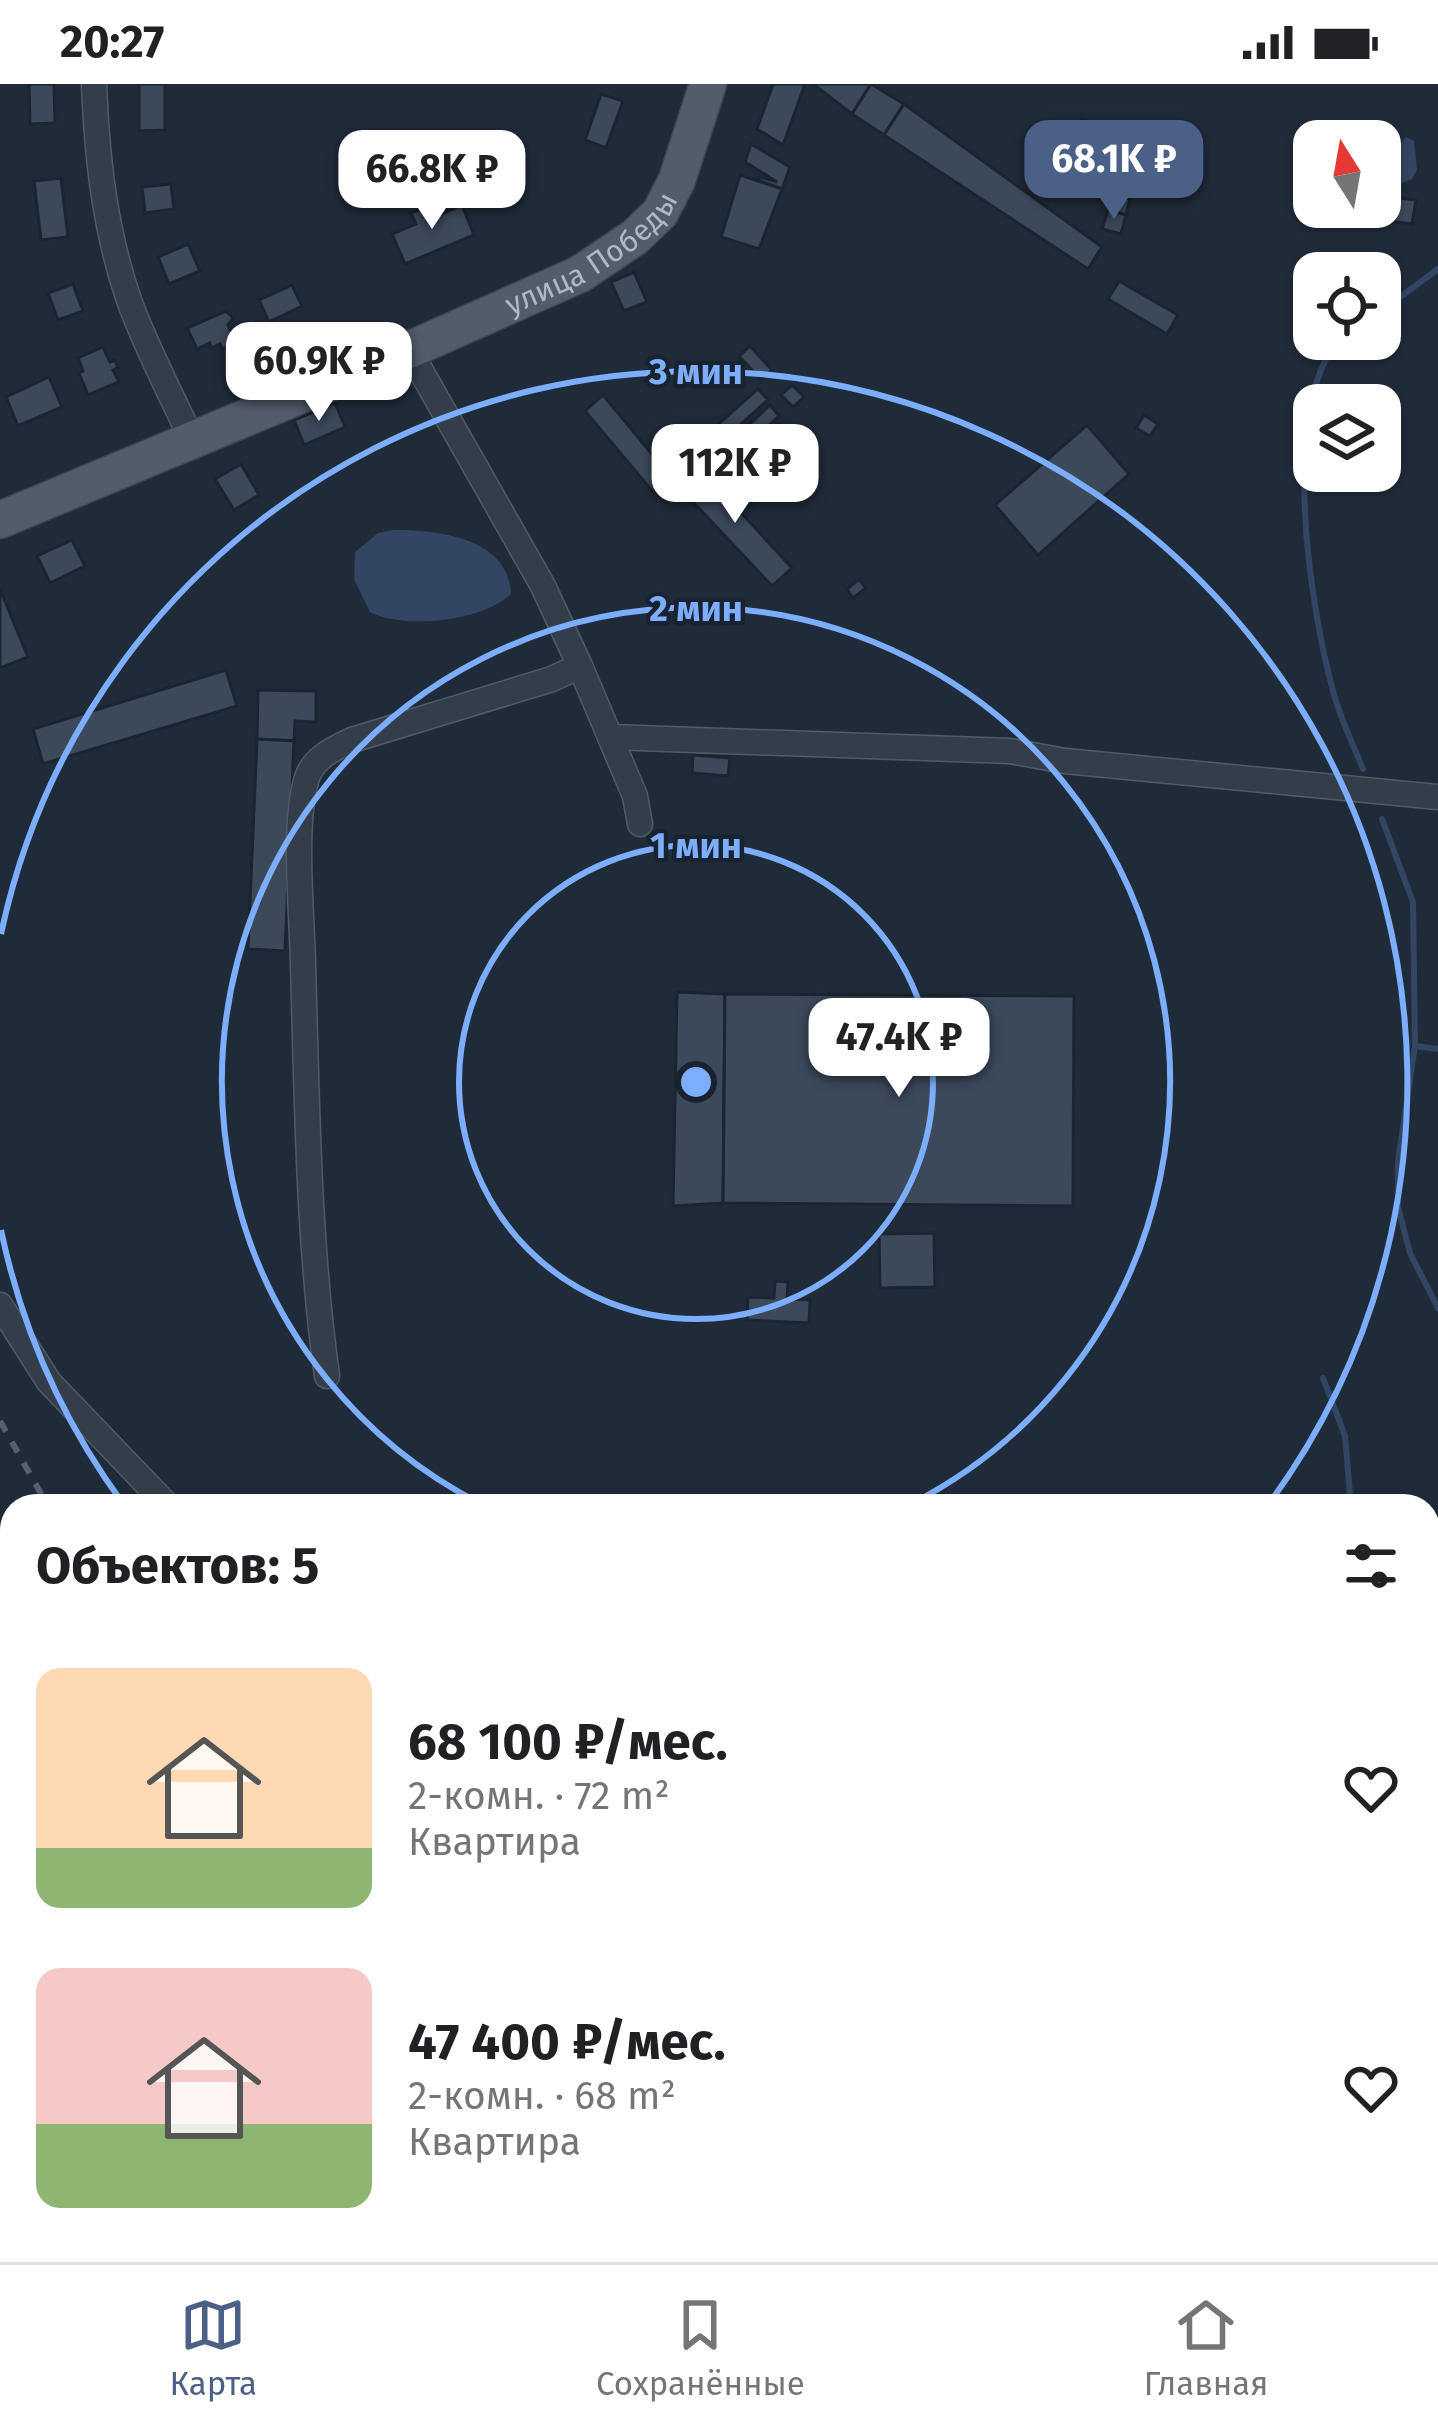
<!DOCTYPE html>
<html lang="ru">
<head>
<meta charset="utf-8">
<style>
  body { margin:0; font-family:"Fira Sans",sans-serif; background:#f2f2f2; color:#202124; height:100vh; display:flex; flex-direction:column; font-size:45px; white-space:nowrap }
  * { box-sizing:border-box; margin:0 }
  p { font-size:39px; color:#757577 }
  .icon { flex:none; width:66px; height:66px; fill:none; stroke:currentColor; stroke-width:2; stroke-linecap:round; stroke-linejoin:round }
  .map { position:relative; flex:1; overflow:hidden }
  .side { position:absolute; left:0px; top:1410px; width:1440px; height:768px; display:flex; flex-direction:column; background:#fff; border-radius:36px 36px 0 0; box-shadow:0 3px 9px #0004 }
  .side>* { flex:none }
  .needle { width:78px; rotate:349deg }
  .tools { position:absolute; left:1293px; top:36px; display:grid; gap:24px }
  .tools a { display:grid; place-items:center; width:108px; height:108px; border-radius:24px; background:#fff; box-shadow:0 3px 9px #0004; font-size:60px }
  .price { position:absolute; translate:-50% -102px; padding:0 27px; border-radius:24px; background:#fff; color:#222; font-size:39px; line-height:78px; filter:drop-shadow(0 3px 6px #0008) }
  .price::after { content:''; position:absolute; left:50%; top:72px; width:36px; height:27px; margin-left:-18px; background:inherit; clip-path:polygon(0 0,100% 0,50% 100%) }
  .price.on { background:#4a6086; color:#fff }
  ul { padding:0; list-style:none }
  li { display:flex; align-items:center; gap:36px; height:300px; padding:0 36px }
  li span { display:grid; place-items:center; flex:none; width:336px; height:240px; border-radius:24px; color:#555 }
  li>.icon { margin-inline-start:auto }
  span .icon { width:144px; height:144px; fill:#fffc; stroke-width:1 }
  li b { font-size:51px }
  h2 { display:flex; justify-content:space-between; align-items:center; height:144px; padding:0 36px; font-size:51px }
  .status { display:flex; justify-content:space-between; align-items:center; height:84px; padding:0 60px; background:#fff; direction:ltr }
  .status svg { height:33px; fill:currentColor }
  .menu { display:flex; justify-content:space-around; align-items:center; height:168px; border-top:3px solid #e0e0e0; background:#fff; font-size:33px; color:#757577 }
  .menu a { display:grid; justify-items:center; gap:6px }
  .menu .on { color:#4a6086 }
  .map>svg:first-child { display:block }
  .green { fill:#22383b }
  .water { fill:#324663 }
  .lines { fill:none; stroke-linecap:round; stroke-linejoin:round }
  .stream { stroke:#324663; stroke-width:6 }
  .building { fill:#3c495b; stroke:#1b2431; stroke-width:3 }
  .street-casing { stroke:#515b68; stroke-width:27 }
  .primary-casing { stroke:#3d4654; stroke-width:39 }
  .street { stroke:#343d4a; stroke-width:24 }
  .primary { stroke:#525c6b; stroke-width:36 }
  .rail { stroke:#556172; stroke-width:6; stroke-dasharray:12 12; stroke-linecap:butt }
  .ring { fill:none; stroke:#7dadfd; stroke-width:6 }
  .labels { text-anchor:middle; stroke-width:9; stroke-linejoin:round; paint-order:stroke }
  .street-label { font-size:30px; fill:#aeb8c7; stroke:#19222f }
  .centre { fill:#7dadfd; stroke:#19222f; stroke-width:6 }
  .ring-label { font-size:36px; text-anchor:middle; font-weight:bold; fill:#7dadfd; stroke:#19222f; stroke-width:9; stroke-linejoin:round; paint-order:stroke }
</style>
</head>
<body>
<div class="status"><b>20:27</b><svg viewBox="0 0 49 12"><path d="M0 12V9h3v3zM5 12V6h3v6zM10 12V3h3v9zM15 12V0h3v12zM26 1h20v11H26zM47 4h2v5h-2z"/></svg></div>
<div class="map">
<svg width="1438" height="2178" viewBox="0 0 1438 2178">
  <rect width="100%" height="100%" fill="#202b3a"/>
  <g class="green">
    <path d="M239 2166H270L289 2178H229Z"/>
    <path d="M339 2166H446L447 2178H326Z"/>
  </g>
  <g class="water">
    <path d="M1406 53 1414 57 1417 86 1412 95 1402 99 1392 91V70Z"/>
    <path d="M393 446C437 446 508 453 511 510 483 537 404 546 370 528L354 495 355 468 378 449Z"/>
  </g>
  <g class="lines">
    <g class="stream">
      <path d="M1380 228 1438 185"/>
      <path d="M1339 255C1279 328 1310 521 1333 607 1340 634 1353 660 1363 685"/>
      <path d="M1382 735 1413 818 1415 962 1398 1077V1123L1410 1169 1438 1224"/>
      <path d="M1415 962 1438 965"/>
      <path d="M1323 1294 1345 1352 1351 1422"/>
      <path d="M1428 1656 1438 1681"/>
      <path d="M1428 1801 1438 1802"/>
      <path d="M0 1919 12 1915"/>
      <path d="M756 2166 757 2178"/>
      <path d="M204 2178 205 2166"/>
    </g>
  </g>
  <g class="building">
    <path d="M29 0H54L55 39 30 40Z"/>
    <path d="M139 0H165V46L139 47Z"/>
    <path d="M773 0H805L783 61 757 45Z"/>
    <path d="M813 0H871L852 30Z"/>
    <path d="M871 0 904 20 884 51 852 30Z"/>
    <path d="M601 10 623 17 606 64 585 56Z"/>
    <path d="M904 20 1102 163 1088 185 884 51Z"/>
    <path d="M1082 36 1103 44 1099 55 1078 48Z"/>
    <path d="M751 60 790 83 782 105 758 96 760 93 777 98 745 78Z"/>
    <path d="M1077 61 1095 66 1091 78 1074 73Z"/>
    <path d="M1070 71 1091 78 1087 94 1065 87Z"/>
    <path d="M1120 83 1139 89 1135 101 1116 95Z"/>
    <path d="M740 91 782 105 759 165 721 153Z"/>
    <path d="M61 94 68 153 41 156 34 97Z"/>
    <path d="M1116 95 1134 101 1130 115 1112 110Z"/>
    <path d="M171 100 174 125 145 129 142 103Z"/>
    <path d="M1112 110 1130 115 1126 131 1108 126Z"/>
    <path d="M1392 113 1416 116 1412 140 1389 137Z"/>
    <path d="M432 120 437 132 462 121 474 151 405 180 392 150 416 140 411 129Z"/>
    <path d="M1108 126 1126 131 1121 150 1102 145Z"/>
    <path d="M188 160 200 187 169 200 158 173Z"/>
    <path d="M634 188 647 218 624 227 611 198Z"/>
    <path d="M1119 197 1178 231 1167 250 1108 215Z"/>
    <path d="M73 200 83 227 58 236 48 209Z"/>
    <path d="M292 201 302 222 269 238 259 216Z"/>
    <path d="M226 227 233 234 228 241 236 259 222 265 220 260 211 264 210 259 197 265 187 244Z"/>
    <path d="M750 262 772 286 761 296 739 272Z"/>
    <path d="M103 263 110 278 115 276 118 284 113 286 119 298 88 311 79 289 83 287 78 274Z"/>
    <path d="M49 293 62 323 18 342 6 313Z"/>
    <path d="M792 301 804 313 793 323 781 311Z"/>
    <path d="M758 305 768 316 723 356 713 345Z"/>
    <path d="M603 311 671 393 653 408 585 327Z"/>
    <path d="M335 319 345 343 304 361 294 336Z"/>
    <path d="M770 321 779 332 729 379 719 369Z"/>
    <path d="M1144 331 1158 340 1150 352 1136 344Z"/>
    <path d="M1087 341 1129 390 1038 471 995 421Z"/>
    <path d="M705 343 717 357 678 394 665 380Z"/>
    <path d="M241 380 259 411 234 426 215 395Z"/>
    <path d="M699 383 792 484 772 502 678 402Z"/>
    <path d="M72 456 85 482 50 499 37 472Z"/>
    <path d="M859 495 866 504 853 514 847 505Z"/>
    <path d="M0 505 28 573 0 584Z"/>
    <path d="M226 586 237 622 43 680 33 645Z"/>
    <path d="M258 606 316 607V638L295 637 294 657 257 655Z"/>
    <path d="M257 655 294 657 285 867 248 865Z"/>
    <path d="M693 671 730 674 728 692 692 689Z"/>
    <path d="M677 908 725 910 723 1119 673 1122Z"/>
    <path d="M725 910 1074 912 1073 1122 723 1119Z"/>
    <path d="M934 1149 935 1203 880 1204 879 1150Z"/>
    <path d="M775 1197 788 1198 787 1215 810 1216 809 1239 747 1236 748 1213 774 1214Z"/>
    <path d="M12 1431V1462L0 1469V1439Z"/>
  </g>
  <g class="lines">
    <g class="street-casing">
      <g id="street">
        <path d="M94 0C97 75 105 148 130 219 147 265 171 310 191 354"/>
        <path d="M409 266 543 502 580 582"/>
        <path d="M610 653 1010 667 1065 677 1438 713"/>
        <path d="M0 1221 49 1298 168 1422"/>
        <path d="M327 1292C308 1156 307 1017 303 880 302 829 293 745 306 697 312 674 333 665 352 656L552 595 580 582 635 712 640 740"/>
      </g>
    </g>
    <g class="primary-casing">
      <g id="primary">
        <path id="s1" d="M0 436 409 266 580 190 635 153 660 129 677 96 708 0"/>
      </g>
    </g>
    <use href="#street" class="street"/>
    <use href="#primary" class="primary"/>
    <path class="rail" d="M0 1337 48 1422"/>
  </g>
  <g class="ring">
    <circle cx="696" cy="998" r="237"/>
    <path d="M481 1420A474 474 0 1 1 911 1420"/>
    <path d="M124 1421A711 711 0 0 1 1 1146M1 850A711 711 0 1 1 1268 1421"/>
  </g>
  <g class="labels">
    <g class="street-label">
      <text dy="10" stroke="none"><textPath href="#s1" startOffset="651">улица Победы</textPath></text>
    </g>
  </g>
  <circle cx="696" cy="998" r="18" class="centre"/>
  <g class="ring-label">
    <text x="696" y="300">3 мин</text>
    <text x="696" y="537">2 мин</text>
    <text x="696" y="774">1 мин</text>
  </g>
</svg>
<div class="tools">
<a><svg class="needle" viewBox="-14 -14 28 28"><path d="M0-13l5 13h-10z" fill="#e53935"/><path d="M0 13l5-13h-10z" fill="#757577"/></svg></a>
<a><svg class="icon" aria-label="locate" viewBox="0 0 24 24"><circle cx="12" cy="12" r="6"/><path d="M12 2v4M12 18v4M2 12h4M18 12h4"/></svg></a>
<a><svg class="icon" aria-label="layers" viewBox="0 0 24 24"><path d="M12 4l9 5-9 5-9-5zM3 14l9 5 9-5"/></svg></a>
</div>
<b class="price on" style="left:1114px;top:138px">68.1K ₽</b>
<b class="price" style="left:432px;top:148px">66.8K ₽</b>
<b class="price" style="left:319px;top:340px">60.9K ₽</b>
<b class="price" style="left:735px;top:442px">112K ₽</b>
<b class="price" style="left:899px;top:1016px">47.4K ₽</b>
<section class="side">
<h2>Объектов: 5<svg class="icon" aria-label="filters" viewBox="0 0 24 24"><path d="M4 7h16M4 17h16"/><circle cx="9" cy="7" r="2"/><circle cx="15" cy="17" r="2"/></svg></h2>
<ul>
<li><span style="background:linear-gradient(#ffd9b3 75%,#8fb573 0)"><svg class="icon" aria-label="home" viewBox="0 0 24 24"><path d="M3 11l9-7 9 7M6 9v11h12V9"/></svg></span><div><b>68 100 ₽/мес.</b><p>2-комн. · 72 m²</p><p>Квартира</p></div><svg class="icon" aria-label="heart" viewBox="0 0 24 24"><path d="M12 20l-8-8c-3-5 5-10 8-4 3-6 11-1 8 4z"/></svg></li>
<li><span style="background:linear-gradient(#f6c9c9 65%,#8fb573 0)"><svg class="icon" aria-label="home" viewBox="0 0 24 24"><path d="M3 11l9-7 9 7M6 9v11h12V9"/></svg></span><div><b>47 400 ₽/мес.</b><p>2-комн. · 68 m²</p><p>Квартира</p></div><svg class="icon" aria-label="heart" viewBox="0 0 24 24"><path d="M12 20l-8-8c-3-5 5-10 8-4 3-6 11-1 8 4z"/></svg></li>
</ul>
</section>
</div>
<nav class="menu">
<a class="on"><svg class="icon" aria-label="map" viewBox="0 0 24 24"><path d="M3 6l6-2 6 2 6-2v14l-6 2-6-2-6 2zM9 4v14M15 6v14"/></svg>Карта</a>
<a><svg class="icon" aria-label="saved" viewBox="0 0 24 24"><path d="M7 4h10v16l-5-4-5 4z"/></svg>Сохранённые</a>
<a><svg class="icon" aria-label="home" viewBox="0 0 24 24"><path d="M3 11l9-7 9 7M6 9v11h12V9"/></svg>Главная</a>
</nav>
</body>
</html>
